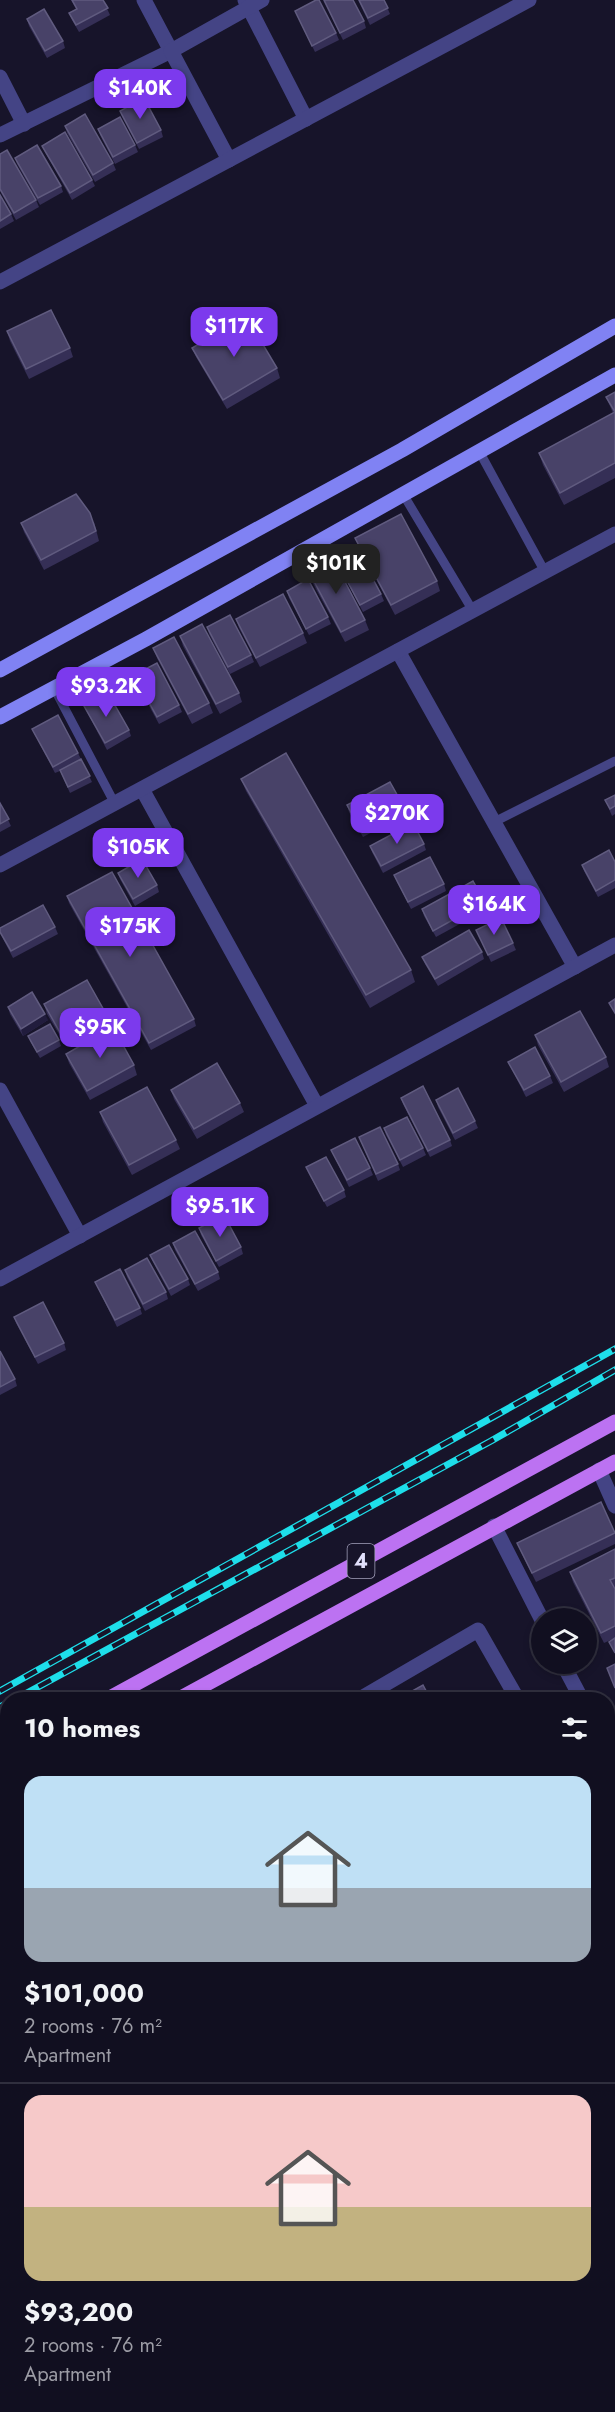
<!DOCTYPE html>
<html lang="en">
<head>
<meta charset="utf-8">
<style>
  body { margin:0; font-family:Jost,sans-serif; background:#1e1d2d; color:#f1f3f6; height:100vh; display:flex; flex-direction:column; font-size:22px; white-space:nowrap }
  * { box-sizing:border-box; margin:0 }
  p { font-size:20px; color:#9c9ca5 }
  .icon { flex:none; width:33px; height:33px; fill:none; stroke:currentColor; stroke-width:2; stroke-linecap:round; stroke-linejoin:round }
  .map { position:relative; flex:1; overflow:hidden }
  .details { position:absolute; left:0px; top:1692px; width:615px; height:720px; display:flex; flex-direction:column; background:#110f20; border-radius:24px 24px 0 0; box-shadow:0 3px 9px #0003,0 0 0 2px #302f3e }
  .details>* { flex:none }
  .fabs { position:absolute; left:531px; top:1608px; display:grid; gap:12px }
  .fabs a { display:grid; place-items:center; width:66px; height:66px; border-radius:50%; background:#110f20; box-shadow:0 3px 9px #0003,0 0 0 2px #302f3e; font-size:30px }
  .price { position:absolute; translate:-50% -51px; padding:0 14px; border-radius:12px; background:#7c3aed; color:#fff; font-size:20px; line-height:39px; filter:drop-shadow(0 2px 3px #0008) }
  .price::after { content:''; position:absolute; left:50%; top:36px; width:18px; height:14px; margin-left:-9px; background:inherit; clip-path:polygon(0 0,100% 0,50% 100%) }
  .price.on { background:#222; color:#fff }
  ul { padding:0; list-style:none }
  li { display:grid; align-content:center; gap:12px; height:318px; padding:0 24px }
  li+li { border-top:2px solid #302f3e }
  li span { display:grid; place-items:center; height:186px; border-radius:18px; color:#555 }
  li>.icon { margin-inline-start:auto }
  span .icon { width:108px; height:108px; fill:#fffc; stroke-width:1 }
  li b { font-size:26px }
  h2 { display:flex; justify-content:space-between; align-items:center; height:72px; padding:0 24px; font-size:26px }
  .map>svg:first-child { display:block }
  .lines { fill:none; stroke-linecap:round; stroke-linejoin:round }
  .lane { stroke:#444485; stroke-width:9 }
  .street { stroke:#444485; stroke-width:15 }
  .secondary { stroke:#8082f3; stroke-width:15 }
  .primary { stroke:#bc72f2; stroke-width:15 }
  .rail-casing { stroke:#1edeea; stroke-width:7 }
  .rail { stroke:#17142a; stroke-width:4.5; stroke-dasharray:14; stroke-linecap:butt }
  .wall { fill:#352f56 }
  .shaded-wall { fill:#211c3d }
  .building { fill:#484268; stroke:#605b7f; stroke-width:1.5 }
  .labels { text-anchor:middle; stroke-width:5; stroke-linejoin:round; paint-order:stroke }
  .shield { fill:#17142a; stroke:#a5a3bd; stroke-width:1.5 }
  .shield-label { font-size:20px; font-weight:bold; fill:#e2e0fc }
</style>
</head>
<body>
<div class="map">
<svg width="615" height="2412" viewBox="0 0 615 2412">
  <rect width="100%" height="100%" fill="#17142a"/>
  <g class="lines">
    <g class="lane">
      <path d="M479 451 545 572"/>
      <path d="M403 494 473 611"/>
      <path d="M54 688 115 804"/>
      <path d="M494 822 615 761"/>
    </g>
    <g class="street">
      <path d="M245 0 306 119"/>
      <path d="M0 77 24 124"/>
      <path d="M0 135 171 51 144 0"/>
      <path d="M229 160 171 51 262 0"/>
      <path d="M0 282 529 0"/>
      <path d="M398 651 575 967"/>
      <path d="M142 789 317 1106"/>
      <path d="M0 865 615 534"/>
      <path d="M0 1090 80 1236"/>
      <path d="M0 1279 615 945"/>
      <path d="M599 1470 615 1506"/>
      <path d="M494 1526 542 1620"/>
      <path d="M563 1664 582 1700"/>
      <path d="M358 1700 478 1630 518 1700"/>
      <path d="M608 1750 615 1765"/>
      <path d="M608 1854 615 1868"/>
      <path d="M0 1926 8 1921"/>
      <path d="M0 1957 8 1970"/>
      <path d="M369 2404 370 2412"/>
      <path d="M580 2404 583 2412"/>
    </g>
    <g class="secondary">
      <path d="M0 670 402 450 615 326"/>
      <path d="M0 717 146 639 615 375"/>
    </g>
    <g class="primary">
      <path d="M106 1700 615 1422"/>
      <path d="M177 1700 615 1462"/>
      <path d="M0 1758 8 1753"/>
      <path d="M0 1796 8 1792"/>
    </g>
    <g class="rail-casing">
      <g id="rail">
        <path d="M0 1691 615 1349"/>
        <path d="M14 1700 491 1441 615 1370"/>
        <path d="M0 1707 8 1703"/>
      </g>
    </g>
    <use href="#rail" class="rail"/>
  </g>
  <g class="wall">
    <path d="M71 0H103L110 15 79 32 72 20 69 13 76 9Z"/>
    <path d="M323 0 364 21 366 28 343 40Z"/>
    <path d="M358 0H384L390 14 370 25Z"/>
    <path d="M295 11 336 33 339 40 315 52Z"/>
    <path d="M27 19 63 41 65 48 47 58 29 26Z"/>
    <path d="M120 111 161 130 163 137 139 149 122 117Z"/>
    <path d="M65 126 113 163 116 170 95 182 67 133Z"/>
    <path d="M98 129 135 145 138 152 115 164 100 135Z"/>
    <path d="M42 146 92 180 95 186 72 200 45 152Z"/>
    <path d="M0 154 36 200 39 207 16 220 0 191Z"/>
    <path d="M15 158 61 186 63 192 40 205 17 164Z"/>
    <path d="M0 195 11 214 14 221 0 229Z"/>
    <path d="M7 331 70 348 73 357 29 379 10 341Z"/>
    <path d="M192 348 277 368 280 378 227 409 196 357Z"/>
    <path d="M615 392V478L564 505 543 465 539 453 613 413 606 397Z"/>
    <path d="M94 522 99 541 44 570 24 532 21 523Z"/>
    <path d="M355 538 437 581 440 591 395 615 359 547Z"/>
    <path d="M337 562 381 594 384 601 363 612 340 569Z"/>
    <path d="M308 570 365 620 369 630 345 642 311 580Z"/>
    <path d="M287 591 328 617 331 624 309 635 289 598Z"/>
    <path d="M236 619 303 633 307 643 260 667 239 628Z"/>
    <path d="M207 627 251 655 254 662 230 674 209 634Z"/>
    <path d="M180 636 239 693 242 702 220 714 183 646Z"/>
    <path d="M153 648 209 703 213 713 192 724 157 658Z"/>
    <path d="M134 675 179 705 182 712 159 724 136 682Z"/>
    <path d="M84 706 129 730 131 736 107 750 87 712Z"/>
    <path d="M32 729 78 753 92 782 70 793 60 771 55 773 35 735Z"/>
    <path d="M241 779 411 970 415 982 370 1008 246 791Z"/>
    <path d="M615 795V814L612 816 605 800Z"/>
    <path d="M0 803 11 826 0 832Z"/>
    <path d="M347 805 404 807 406 814 363 837 349 812Z"/>
    <path d="M424 844 426 850 383 873 372 852 370 846Z"/>
    <path d="M615 862V888L598 897 584 871 582 865Z"/>
    <path d="M118 873 157 885 159 892 135 906 120 879Z"/>
    <path d="M394 875 444 884 446 891 411 909 397 882Z"/>
    <path d="M67 896 194 1019 196 1026 151 1050 69 903Z"/>
    <path d="M485 902 487 909 436 937 424 916 422 909Z"/>
    <path d="M55 927 58 934 13 958 0 933V928Z"/>
    <path d="M476 930 513 943 516 950 491 962Z"/>
    <path d="M482 952 484 959 438 986 425 964 422 957Z"/>
    <path d="M44 1004 105 1012 109 1022 66 1046 47 1014Z"/>
    <path d="M8 1007 48 1020 23 1036 10 1014Z"/>
    <path d="M535 1035 606 1057 609 1067 564 1092 538 1045Z"/>
    <path d="M28 1036 59 1040 61 1046 40 1058 31 1043Z"/>
    <path d="M66 1054 134 1065 137 1075 90 1100 69 1063Z"/>
    <path d="M508 1062 550 1076 553 1083 526 1097 511 1068Z"/>
    <path d="M171 1090 240 1103 244 1112 197 1139 174 1099Z"/>
    <path d="M401 1098 450 1140 452 1146 430 1157 403 1104Z"/>
    <path d="M436 1100 475 1121 478 1128 455 1140 438 1107Z"/>
    <path d="M100 1112 176 1140 180 1149 132 1175 103 1122Z"/>
    <path d="M384 1128 423 1148 426 1155 403 1167 386 1135Z"/>
    <path d="M359 1137 398 1164 400 1170 378 1181Z"/>
    <path d="M331 1150 370 1168 373 1175 349 1187Z"/>
    <path d="M306 1167 344 1190 346 1197 327 1207 309 1174Z"/>
    <path d="M199 1228 241 1247 243 1254 219 1267 201 1235Z"/>
    <path d="M173 1243 218 1272 220 1279 198 1291 175 1250Z"/>
    <path d="M150 1255 188 1279 190 1285 171 1296 153 1262Z"/>
    <path d="M125 1270 166 1292 168 1299 145 1311 127 1277Z"/>
    <path d="M95 1282 140 1308 142 1314 117 1327 98 1288Z"/>
    <path d="M14 1317 64 1343 66 1350 38 1364 16 1323Z"/>
    <path d="M0 1351 15 1379 17 1386 0 1395Z"/>
    <path d="M615 1532V1544L536 1582 521 1552 517 1543Z"/>
    <path d="M615 1549V1638L604 1643 573 1582 570 1572Z"/>
    <path d="M0 2093 8 2107V2212L4 2214 0 2206Z"/>
    <path d="M608 2221 612 2301 608 2303Z"/>
    <path d="M28 2404H202L168 2412H30Z"/>
  </g>
  <path class="shaded-wall" d="M45 1014 48 1020 23 1036 21 1029Z"/>
  <g class="building">
    <path d="M72 0H103L108 8 76 25 69 13 77 9Z"/>
    <path d="M316 0H319L336 33 312 46 295 11Z"/>
    <path d="M324 0H353L364 21 340 33Z"/>
    <path d="M359 0H384L388 8 368 18Z"/>
    <path d="M44 9 63 41 45 51 27 19Z"/>
    <path d="M144 98 161 130 137 143 120 111Z"/>
    <path d="M85 114 113 163 93 175 65 126Z"/>
    <path d="M120 117 135 145 113 157 98 129Z"/>
    <path d="M65 132 92 180 70 193 42 146Z"/>
    <path d="M37 145 61 186 38 198 15 158Z"/>
    <path d="M7 150 36 200 14 213 0 189V154Z"/>
    <path d="M0 195 11 214 0 221Z"/>
    <path d="M51 310 70 348 26 369 7 331Z"/>
    <path d="M246 316 277 368 223 400 192 348Z"/>
    <path d="M615 392V463L560 493 539 453 615 412 606 397Z"/>
    <path d="M76 494 90 513 96 531 41 560 21 523Z"/>
    <path d="M401 514 437 581 391 605 355 538Z"/>
    <path d="M358 551 381 594 360 605 337 562Z"/>
    <path d="M332 557 365 620 341 632 308 570Z"/>
    <path d="M308 579 328 617 306 629 287 591Z"/>
    <path d="M283 594 303 633 256 658 236 619Z"/>
    <path d="M230 615 251 655 228 667 207 627Z"/>
    <path d="M202 624 239 693 216 704 180 636Z"/>
    <path d="M174 637 209 703 188 714 153 648Z"/>
    <path d="M157 663 179 705 157 717 134 675Z"/>
    <path d="M108 693 129 730 105 743 84 706Z"/>
    <path d="M58 715 78 753 53 767 32 729Z"/>
    <path d="M286 753 411 970 366 995 241 779Z"/>
    <path d="M81 759 90 776 68 787 60 770Z"/>
    <path d="M390 782 404 807 361 830 347 805Z"/>
    <path d="M615 795V806L610 809 605 800Z"/>
    <path d="M0 803 9 819 0 824Z"/>
    <path d="M413 823 424 844 381 866 370 846Z"/>
    <path d="M609 850 615 862V880L596 891 582 865Z"/>
    <path d="M430 857 444 884 408 902 394 875Z"/>
    <path d="M142 859 157 885 133 899 118 873Z"/>
    <path d="M112 872 194 1019 149 1043 67 896Z"/>
    <path d="M473 881 485 902 433 931 422 909Z"/>
    <path d="M43 905 55 927 11 951 0 932V928Z"/>
    <path d="M501 918 513 943 488 955 476 930Z"/>
    <path d="M469 930 482 952 435 979 422 957Z"/>
    <path d="M87 980 105 1012 62 1036 44 1004Z"/>
    <path d="M32 992 45 1014 21 1029 8 1007Z"/>
    <path d="M615 999V1013L609 1003Z"/>
    <path d="M580 1011 606 1057 561 1082 535 1035Z"/>
    <path d="M50 1024 59 1040 37 1052 28 1036Z"/>
    <path d="M113 1027 134 1065 87 1091 66 1054Z"/>
    <path d="M535 1047 550 1076 524 1090 508 1062Z"/>
    <path d="M217 1063 240 1103 194 1129 171 1090Z"/>
    <path d="M423 1086 450 1140 428 1151 401 1098Z"/>
    <path d="M147 1087 176 1140 129 1165 100 1112Z"/>
    <path d="M458 1088 475 1121 453 1133 436 1100Z"/>
    <path d="M407 1117 423 1148 400 1160 384 1128Z"/>
    <path d="M380 1127 398 1164 376 1174 359 1137Z"/>
    <path d="M355 1138 370 1168 347 1180 331 1150Z"/>
    <path d="M326 1157 344 1190 324 1201 306 1167Z"/>
    <path d="M224 1215 241 1247 216 1261 199 1228Z"/>
    <path d="M195 1231 218 1272 195 1284 173 1243Z"/>
    <path d="M169 1245 188 1279 169 1289 150 1255Z"/>
    <path d="M147 1258 166 1292 143 1304 125 1270Z"/>
    <path d="M120 1269 140 1308 115 1320 95 1282Z"/>
    <path d="M43 1302 64 1343 35 1357 14 1317Z"/>
    <path d="M0 1351 15 1379 0 1387Z"/>
    <path d="M601 1502 615 1533 532 1573 517 1543Z"/>
    <path d="M615 1549V1578L610 1580 615 1589V1626L601 1633 570 1572Z"/>
    <path d="M615 1638V1653L609 1642Z"/>
    <path d="M615 1664V1688L607 1668Z"/>
    <path d="M423 1685 431 1700H396Z"/>
    <path d="M615 1938V2144L608 2121V1941Z"/>
    <path d="M0 2093 8 2107V2198L0 2202Z"/>
    <path d="M615 2218V2311L608 2289V2221Z"/>
    <path d="M28 2404H142L107 2412H30Z"/>
    <path d="M467 2404H518L521 2412H469Z"/>
  </g>
  <g class="labels">
    <rect class="shield" x="347.5" y="1544" width="27" height="34" rx="4.5"/>
    <g class="shield-label">
      <text x="361" y="1568">4</text>
    </g>
  </g>
</svg>
<div class="fabs">
<a><svg class="icon" aria-label="layers" viewBox="0 0 24 24"><path d="M12 4l9 5-9 5-9-5zM3 14l9 5 9-5"/></svg></a>
</div>
<b class="price" style="left:140px;top:120px">$140K</b>
<b class="price" style="left:234px;top:358px">$117K</b>
<b class="price on" style="left:336px;top:595px">$101K</b>
<b class="price" style="left:106px;top:718px">$93.2K</b>
<b class="price" style="left:397px;top:845px">$270K</b>
<b class="price" style="left:138px;top:879px">$105K</b>
<b class="price" style="left:494px;top:936px">$164K</b>
<b class="price" style="left:130px;top:958px">$175K</b>
<b class="price" style="left:100px;top:1059px">$95K</b>
<b class="price" style="left:220px;top:1238px">$95.1K</b>
<section class="details">
<h2>10 homes<svg class="icon" aria-label="filters" viewBox="0 0 24 24"><path d="M4 7h16M4 17h16"/><circle cx="9" cy="7" r="2"/><circle cx="15" cy="17" r="2"/></svg></h2>
<ul>
<li><span style="background:linear-gradient(#bfe0f5 60%,#9aa5b1 0)"><svg class="icon" aria-label="home" viewBox="0 0 24 24"><path d="M3 11l9-7 9 7M6 9v11h12V9"/></svg></span><div><b>$101,000</b><p>2 rooms · 76 m²</p><p>Apartment</p></div></li>
<li><span style="background:linear-gradient(#f6c9c9 60%,#c2b280 0)"><svg class="icon" aria-label="home" viewBox="0 0 24 24"><path d="M3 11l9-7 9 7M6 9v11h12V9"/></svg></span><div><b>$93,200</b><p>2 rooms · 76 m²</p><p>Apartment</p></div></li>
</ul>
</section>
</div>
</body>
</html>
